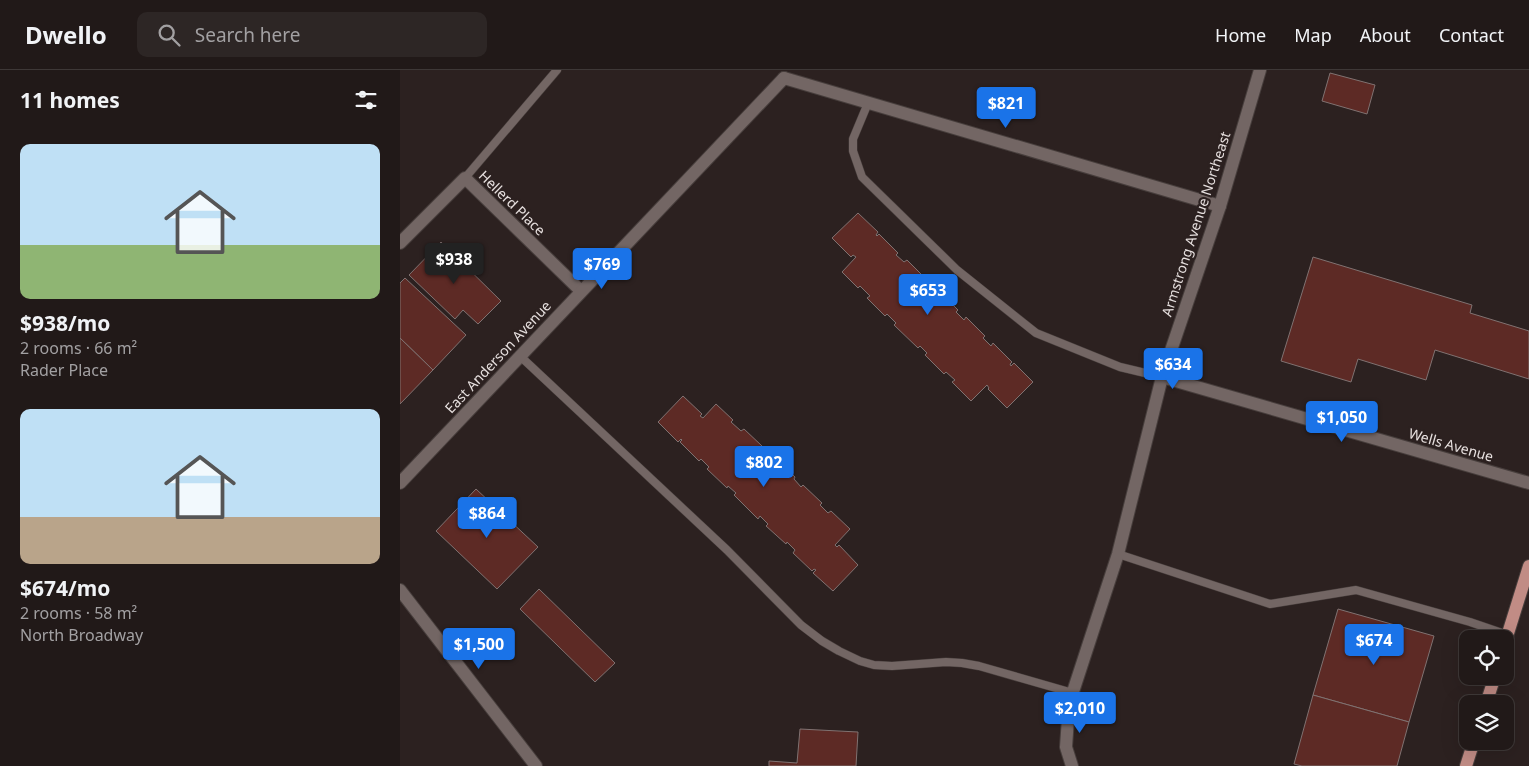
<!DOCTYPE html>
<html lang="en">
<head>
<meta charset="utf-8">
<style>
  body { margin:0; font-family:"Noto Sans",sans-serif; background:#2d2625; color:#f1f3f6; height:100vh; display:flex; flex-direction:column; font-size:19px; white-space:nowrap }
  * { box-sizing:border-box; margin:0 }
  p { font-size:16px; color:#a2a0a2 }
  .icon { flex:none; width:28px; height:28px; fill:none; stroke:currentColor; stroke-width:2; stroke-linecap:round; stroke-linejoin:round }
  .map { position:relative; flex:1; overflow:hidden }
  .drawer { display:flex; flex-direction:column; background:#211918; width:400px }
  .drawer>* { flex:none }
  .fabs { position:absolute; left:1059px; top:560px; display:grid; gap:10px }
  .fabs a { display:grid; place-items:center; width:55px; height:55px; border-radius:10px; background:#211918; box-shadow:0 5px 20px #0002,0 0 0 1px #3e3837; font-size:25px }
  .price { position:absolute; translate:-50% -42px; padding:0 11px; border-radius:5px; background:#1a73e8; color:#fff; font-size:16px; line-height:32px; filter:drop-shadow(0 1px 2px #0008) }
  .price::after { content:''; position:absolute; left:50%; top:30px; width:15px; height:11px; margin-left:-8px; background:inherit; clip-path:polygon(0 0,100% 0,50% 100%) }
  .price.current { background:#222; color:#fff }
  ul { padding:0; list-style:none }
  li { display:grid; align-content:center; gap:10px; height:265px; padding:0 20px }
  li span { display:grid; place-items:center; height:155px; border-radius:10px; color:#555 }
  li>.icon { margin-inline-start:auto }
  span .icon { width:90px; height:90px; fill:#fffc; stroke-width:1 }
  li b { font-size:21px }
  h2 { display:flex; justify-content:space-between; align-items:center; height:60px; padding:0 20px; font-size:21px }
  header { display:flex; align-items:center; gap:30px; box-sizing:border-box; height:70px; padding:0 25px; background:#211918; border-bottom:1px solid #3e3837 }
  header strong { font-size:24px }
  nav { display:flex; gap:28px; margin-inline-start:auto; font-size:18px }
  .search { width:350px; height:45px; background:#2d2625; display:flex; align-items:center; gap:12px; box-sizing:border-box; padding:0 18px; border-radius:10px; color:#a2a0a2; font-size:19px }
  main { display:flex; flex:1; min-height:0 }
  .map>svg:first-child { display:block }
  .building { fill:#5d2a25; stroke:#807271 }
  .lines { fill:none; stroke-linecap:round; stroke-linejoin:round }
  .lane-casing { stroke:#473e3c; stroke-width:9 }
  .street-casing { stroke:#473e3c; stroke-width:14 }
  .primary-casing { stroke:#473e3c; stroke-width:14 }
  .lane { stroke:#736664; stroke-width:8 }
  .street { stroke:#736664; stroke-width:12 }
  .primary { stroke:#c18c85; stroke-width:12 }
  .labels { text-anchor:middle; stroke-width:4.5; stroke-linejoin:round; paint-order:stroke }
  .street-label { font-size:14px; fill:#e7e0df; stroke:#2c2120 }
</style>
</head>
<body>
<header>
<strong>Dwello</strong>
<div class="search"><svg class="icon" aria-label="search" viewBox="0 0 24 24"><circle cx="10" cy="10" r="6"/><path d="M15 15l6 6"/></svg>Search here</div>
<nav><a>Home</a><a>Map</a><a>About</a><a>Contact</a></nav>
</header>
<main>
<section class="drawer">
<h2>11 homes<svg class="icon" aria-label="filters" viewBox="0 0 24 24"><path d="M4 7h16M4 17h16"/><circle cx="9" cy="7" r="2"/><circle cx="15" cy="17" r="2"/></svg></h2>
<ul>
<li><span style="background:linear-gradient(#bfe0f5 65%,#8fb573 0)"><svg class="icon" aria-label="home" viewBox="0 0 24 24"><path d="M3 11l9-7 9 7M6 9v11h12V9"/></svg></span><div><b>$938/mo</b><p>2 rooms · 66 m²</p><p>Rader Place</p></div></li>
<li><span style="background:linear-gradient(#bfe0f5 70%,#b9a48a 0)"><svg class="icon" aria-label="home" viewBox="0 0 24 24"><path d="M3 11l9-7 9 7M6 9v11h12V9"/></svg></span><div><b>$674/mo</b><p>2 rooms · 58 m²</p><p>North Broadway</p></div></li>
</ul>
</section>
<div class="map">
<svg width="1129" height="696" viewBox="0 0 1129 696">
  <rect width="100%" height="100%" fill="#2c2120"/>
  <g class="building">
    <path d="M930 3 975 15 967 44 922 31Z"/>
    <path d="M458 143 478 162 476 165 477 166 479 164 498 183 496 185 504 192 507 190 526 209 524 211 532 218 534 216 558 240 556 242 564 250 566 247 585 266 583 268 591 276 593 273 612 292 610 294 611 296 614 293 633 312 607 338 588 319 589 318 587 315 571 331 552 312 555 310 546 302 544 304 525 285 527 283 520 276 518 278 494 255 496 253 487 244 485 246 467 228 470 226 460 216 458 218 442 202 456 187 453 185 451 187 432 168Z"/>
    <path d="M41 172 101 231 78 254 63 240 55 249 9 205Z"/>
    <path d="M913 187 1072 235 1070 243 1129 261V309L1035 280 1026 310 958 289 951 312 881 291Z"/>
    <path d="M5 208 66 265 33 300 0 268V213Z"/>
    <path d="M0 268 33 300 0 334Z"/>
    <path d="M283 326 302 344 300 346 303 348 316 334 333 350 331 352 341 361 344 359 362 376 360 378 369 387 372 384 395 407 394 409 401 417 403 415 422 433 420 435 428 443 431 441 450 459 435 475 437 477 439 475 458 495 433 521 413 503 416 500 414 499 412 501 393 483 395 480 387 472 386 474 366 456 368 454 360 446 358 449 334 425 336 423 328 416 327 418 307 399 309 397 301 389 299 391 280 372 282 370 281 369 278 372 258 352Z"/>
    <path d="M76 419 138 477 97 519 36 461Z"/>
    <path d="M139 519 215 593 195 612 120 539Z"/>
    <path d="M938 539 1034 566 1009 652 913 625Z"/>
    <path d="M913 625 1009 652 997 696H902L894 694Z"/>
    <path d="M400 659 458 662 456 696H369V691L397 693Z"/>
  </g>
  <g class="lines">
    <g class="lane-casing">
      <g id="lane">
        <path d="M468 33 453 69V81L462 107 557 200 636 263 720 297 762 307"/>
        <path d="M65 108 157 0"/>
        <path d="M120 286 327 480 401 555 422 571 439 581 460 591 474 595 492 596 546 592 562 593 579 596 673 623"/>
        <path d="M718 484 870 534 956 520 1070 552 1108 565"/>
      </g>
    </g>
    <g class="street-casing">
      <g id="street">
        <path d="M384 8 820 136"/>
        <path d="M0 173 65 108 181 221"/>
        <path d="M762 307 1129 413"/>
        <path d="M0 413 384 8"/>
        <path d="M0 520 136 696"/>
        <path d="M672 696 666 677 669 634 718 484 762 307 820 136 860 0"/>
      </g>
    </g>
    <g class="primary-casing">
      <g id="primary">
        <path d="M1105 573 1129 496"/>
        <path d="M1086 634 1095 606"/>
        <path d="M1066 696 1074 671"/>
      </g>
    </g>
    <use href="#lane" class="lane"/>
    <use href="#street" class="street"/>
    <use href="#primary" class="primary"/>
  </g>
  <g class="labels">
    <g class="street-label">
      <text transform="translate(112 133) rotate(44)" y="5">Hellerd Place</text>
      <text transform="translate(796 154) rotate(-72)" y="5">Armstrong Avenue Northeast</text>
      <text transform="translate(98 287) rotate(-47)" y="5">East Anderson Avenue</text>
      <text transform="translate(1051 375) rotate(16)" y="5">Wells Avenue</text>
    </g>
  </g>
</svg>
<div class="fabs">
<a><svg class="icon" aria-label="locate" viewBox="0 0 24 24"><circle cx="12" cy="12" r="6"/><path d="M12 2v4M12 18v4M2 12h4M18 12h4"/></svg></a>
<a><svg class="icon" aria-label="layers" viewBox="0 0 24 24"><path d="M12 4l9 5-9 5-9-5zM3 14l9 5 9-5"/></svg></a>
</div>
<b class="price" style="left:606px;top:59px">$821</b>
<b class="price current" style="left:54px;top:215px">$938</b>
<b class="price" style="left:202px;top:220px">$769</b>
<b class="price" style="left:528px;top:246px">$653</b>
<b class="price" style="left:773px;top:320px">$634</b>
<b class="price" style="left:942px;top:373px">$1,050</b>
<b class="price" style="left:364px;top:418px">$802</b>
<b class="price" style="left:87px;top:469px">$864</b>
<b class="price" style="left:974px;top:596px">$674</b>
<b class="price" style="left:79px;top:600px">$1,500</b>
<b class="price" style="left:680px;top:664px">$2,010</b>
</div>
</main>
</body>
</html>
